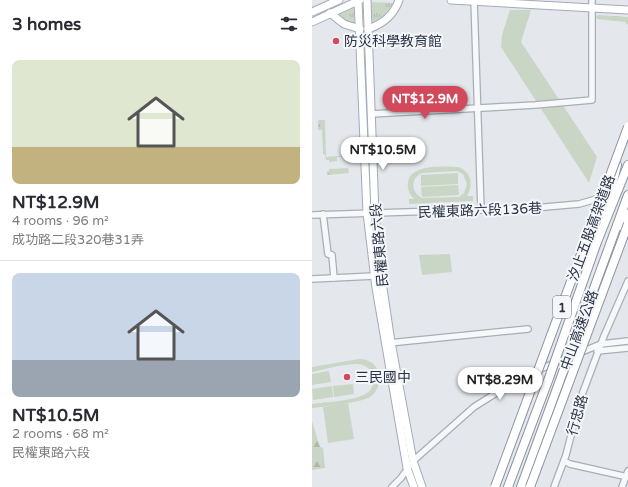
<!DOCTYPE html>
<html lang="en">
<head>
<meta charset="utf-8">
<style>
  body { margin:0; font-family:"Varela Round","Noto Sans TC",sans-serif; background:#f2f2f3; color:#2b2b33; height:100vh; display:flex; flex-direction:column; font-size:15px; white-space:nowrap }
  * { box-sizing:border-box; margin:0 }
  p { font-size:13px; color:#7c7c81 }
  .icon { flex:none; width:22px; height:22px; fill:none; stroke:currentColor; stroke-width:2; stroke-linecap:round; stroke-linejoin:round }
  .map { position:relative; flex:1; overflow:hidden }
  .panel { display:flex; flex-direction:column; background:#fff; width:312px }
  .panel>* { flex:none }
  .price { position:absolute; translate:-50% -34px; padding:0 9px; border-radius:14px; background:#fff; color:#222; font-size:13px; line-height:26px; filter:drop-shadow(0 1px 2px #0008) }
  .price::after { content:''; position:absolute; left:50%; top:24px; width:12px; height:9px; margin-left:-6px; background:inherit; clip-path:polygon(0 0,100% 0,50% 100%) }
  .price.active { background:#d1495b; color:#fff }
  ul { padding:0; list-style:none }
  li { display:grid; align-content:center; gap:8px; height:212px; padding:0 12px }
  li+li { border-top:1px solid #e1e1e2 }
  li span { display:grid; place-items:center; height:124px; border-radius:8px; color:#555 }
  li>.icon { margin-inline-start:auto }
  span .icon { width:72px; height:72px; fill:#fffc; stroke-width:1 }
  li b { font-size:17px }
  h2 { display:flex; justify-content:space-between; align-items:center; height:48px; padding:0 12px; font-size:17px }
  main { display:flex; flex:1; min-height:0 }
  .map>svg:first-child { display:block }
  .grass { fill:url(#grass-tufts) }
  .forest { fill:url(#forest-firs) }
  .park { fill:#c9d6c5; fill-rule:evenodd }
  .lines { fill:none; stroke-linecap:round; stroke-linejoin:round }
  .minor-casing { stroke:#a9aeb7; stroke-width:8 }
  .major-casing { stroke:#a3abb8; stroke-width:9 }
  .highway-casing { stroke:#8b94a3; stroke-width:10 }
  .minor { stroke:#f7f8fa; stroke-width:5.5 }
  .major { stroke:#fff; stroke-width:7 }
  .highway { stroke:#fff; stroke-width:8 }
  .highway-bridge-casing { stroke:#8b94a3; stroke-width:10; stroke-linecap:butt }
  .highway-bridge { stroke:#fff; stroke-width:8 }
  .poi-dot { fill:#d1495b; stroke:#f4f6f9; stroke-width:1.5 }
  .labels { text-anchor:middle; stroke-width:4; stroke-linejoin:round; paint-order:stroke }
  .shield { fill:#f4f6f9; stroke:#676e7b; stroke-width:1 }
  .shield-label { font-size:13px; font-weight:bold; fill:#2b3445 }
  .poi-label { font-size:14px; fill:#2b3445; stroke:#f4f6f9; text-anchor:start }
  .street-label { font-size:14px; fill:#2b3445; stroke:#f4f6f9 }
</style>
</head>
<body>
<main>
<section class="panel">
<h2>3 homes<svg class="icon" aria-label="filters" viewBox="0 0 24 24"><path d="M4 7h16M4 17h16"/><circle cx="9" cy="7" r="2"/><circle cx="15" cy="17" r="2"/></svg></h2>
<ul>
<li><span style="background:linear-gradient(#dfe7d0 70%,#c2b280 0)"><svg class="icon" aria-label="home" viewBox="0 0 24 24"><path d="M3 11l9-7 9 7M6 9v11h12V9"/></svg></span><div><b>NT$12.9M</b><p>4 rooms · 96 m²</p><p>成功路二段320巷31弄</p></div></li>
<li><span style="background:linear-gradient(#c9d6e8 70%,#9aa5b1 0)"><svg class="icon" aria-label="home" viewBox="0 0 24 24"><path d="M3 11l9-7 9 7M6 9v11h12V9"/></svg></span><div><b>NT$10.5M</b><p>2 rooms · 68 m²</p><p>民權東路六段</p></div></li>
</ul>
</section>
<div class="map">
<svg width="316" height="487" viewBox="0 0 316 487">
  <defs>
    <pattern id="grass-tufts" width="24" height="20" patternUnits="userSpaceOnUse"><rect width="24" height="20" fill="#c9d6c5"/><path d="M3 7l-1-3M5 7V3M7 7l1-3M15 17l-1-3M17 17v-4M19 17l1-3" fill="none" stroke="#adb8ab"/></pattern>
    <pattern id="forest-firs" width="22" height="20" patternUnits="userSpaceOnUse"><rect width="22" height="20" fill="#c9d6c5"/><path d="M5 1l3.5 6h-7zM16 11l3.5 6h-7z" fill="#adb8ab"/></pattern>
  </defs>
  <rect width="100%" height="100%" fill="#e4e7ec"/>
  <g class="grass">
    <path d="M60 2 81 3C75 13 70 19 60 23Z"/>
    <path d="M42 7V24L34 21 25 15Z"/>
    <path d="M286 15 316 17V25L313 22 285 19 284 16Z"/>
    <path d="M6 120H13L14 157 40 155V157H25V161L17 162V160H14L13 154H11L10 130H6Z"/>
    <path d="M36 168 37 173 15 175V171H17V169Z"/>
  </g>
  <path class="forest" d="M0 421 8 447 11 448 13 468 0 470Z"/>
  <g class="park">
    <path d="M198 10H219L209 42 285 157 277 183 189 47 190 35Z"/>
    <path d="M146 167C159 171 162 185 155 196H161V201L97 204V199H102C97 194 95 188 96 182 98 164 133 166 146 167ZM145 171 151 174 155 184 152 193 147 197 110 198C99 192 98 178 110 173Z"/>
    <path d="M146 173V184L109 186V175Z"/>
    <path d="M146 185 147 195 110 197 109 187Z"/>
    <path d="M138 254 140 272 110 275 107 255Z"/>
    <path d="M47 359C55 359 61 362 65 369 70 378 67 391 58 397 51 402 11 407 0 408V404C14 402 37 401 49 396 67 391 66 366 46 364 35 363 12 369 0 372V367Z"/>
    <path d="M17 371 19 382 0 385V374Z"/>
    <path d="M41 384 42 394 22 397 21 386Z"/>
    <path d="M20 386 21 397 1 400 0 389Z"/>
    <path d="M36 403 42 439 16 443 11 407Z"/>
  </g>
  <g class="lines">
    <g class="minor-casing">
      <g id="minor">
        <path d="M162 0 169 210"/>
        <path d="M59 114 223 105 280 100V0"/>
        <path d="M11 214 16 254 20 255 22 278"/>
        <path d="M0 215 222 208 267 204 281 200 286 198 292 197"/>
        <path d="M0 279 62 276"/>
        <path d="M77 343 216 329"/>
        <path d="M285 351 316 348"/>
        <path d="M252 461 258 464 316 477"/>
        <path d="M80 487 89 478 101 461 162 407 208 378 221 372 289 344 316 341"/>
        <path d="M242 487 254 455 268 400 292 336 316 281"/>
        <path d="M310 487 316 471"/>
      </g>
    </g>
    <g class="major-casing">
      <g id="major">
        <path d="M46 0 55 213 64 288 95 468 102 487"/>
        <path d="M55 0 63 214 69 275 79 342 101 461 110 487"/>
        <path d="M139 0 316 10"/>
        <path d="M0 12 27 0"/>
        <path d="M18 13 32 24 48 29"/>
        <path d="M0 22 48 0"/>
        <path d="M56 29C71 24 82 15 87 0"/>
      </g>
    </g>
    <g class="highway-casing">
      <g id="highway">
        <path d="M293 214 305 165"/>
        <path d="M308 226 316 214"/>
        <path d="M265 335 316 195"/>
        <path d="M250 341 285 242 316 165"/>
        <path d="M196 487 237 378"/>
        <path d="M209 487 251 372"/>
      </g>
    </g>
    <use href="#minor" class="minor"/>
    <use href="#major" class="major"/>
    <use href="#highway" class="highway"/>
    <g class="highway-bridge-casing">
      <g id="highway-bridge">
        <path d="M251 372 265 335"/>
        <path d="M237 378 250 341"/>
        <path d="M183 487 316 127"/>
        <path d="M218 487 316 224"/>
      </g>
    </g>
    <use href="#highway-bridge" class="highway-bridge"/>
  </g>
  <g class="poi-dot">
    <circle cx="24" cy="41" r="4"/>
    <circle cx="35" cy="377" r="4"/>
  </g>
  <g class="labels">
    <rect class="shield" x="241" y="296" width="18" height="22" rx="3"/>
    <g class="shield-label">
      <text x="250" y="312">1</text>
    </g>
    <g class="poi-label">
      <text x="32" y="46">防災科學教育館</text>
      <text x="43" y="382">三民國中</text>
    </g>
    <g class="street-label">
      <text transform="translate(168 210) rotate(-2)" y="5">民權東路六段136巷</text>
      <text transform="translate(279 228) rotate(-70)" y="5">汐止五股高架道路</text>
      <text transform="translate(67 245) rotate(-95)" y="5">民權東路六段</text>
      <text transform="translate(267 330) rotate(-70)" y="5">中山高速公路</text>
      <text transform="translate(265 415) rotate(-74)" y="5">行忠路</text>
    </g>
  </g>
</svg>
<b class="price active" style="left:113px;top:120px">NT$12.9M</b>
<b class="price" style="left:71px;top:171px">NT$10.5M</b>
<b class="price" style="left:188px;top:401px">NT$8.29M</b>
</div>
</main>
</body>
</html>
